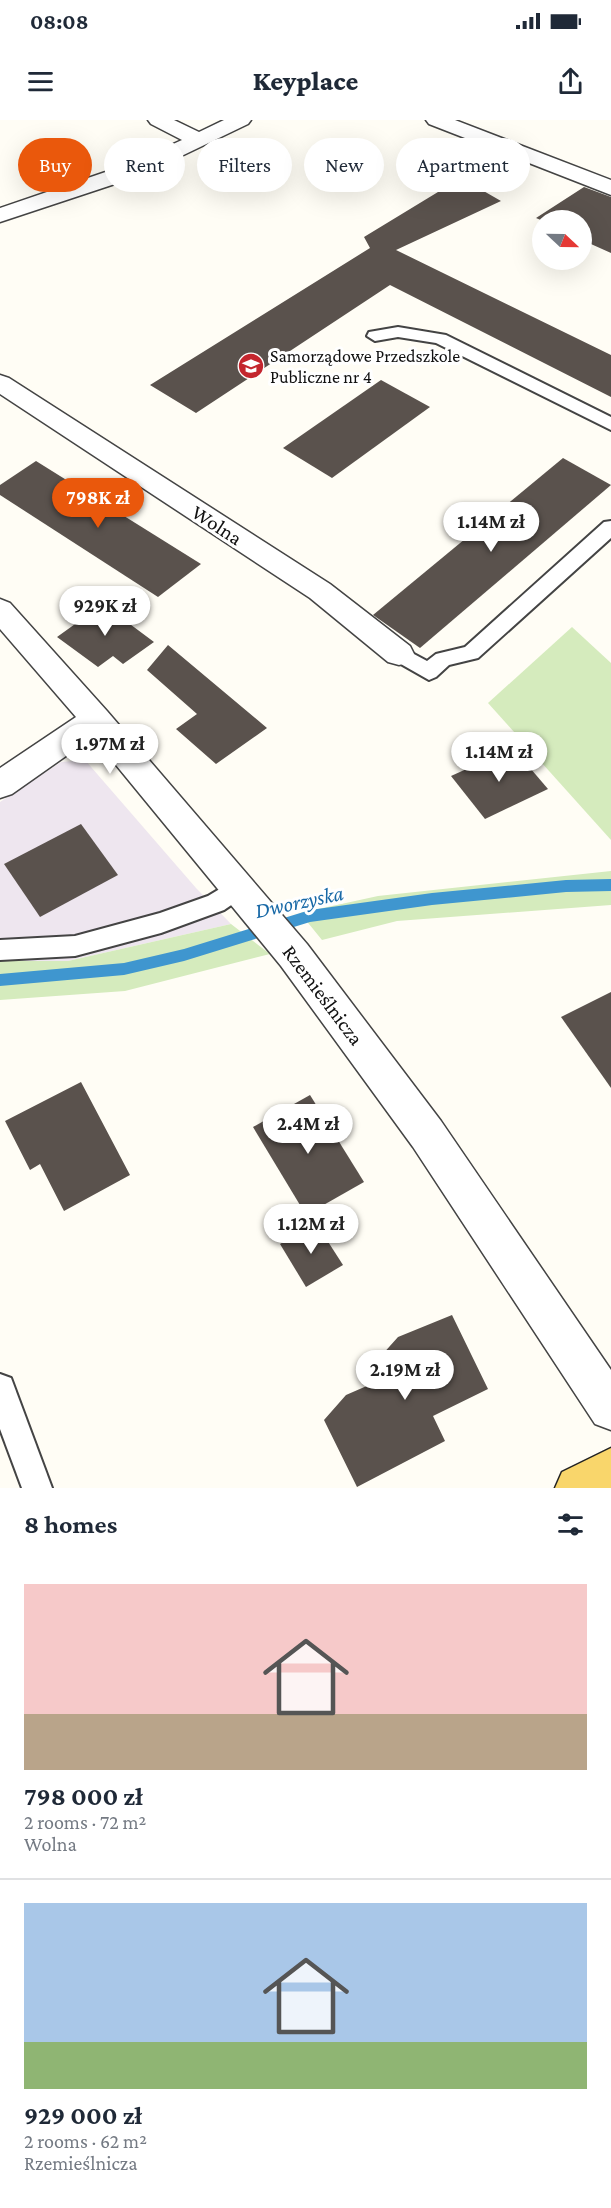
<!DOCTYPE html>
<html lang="en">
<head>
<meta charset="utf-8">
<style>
  body { margin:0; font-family:"Crimson Pro",serif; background:#f6f6f7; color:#1f2937; height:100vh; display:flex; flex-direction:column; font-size:22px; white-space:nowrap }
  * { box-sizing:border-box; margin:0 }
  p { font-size:20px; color:#747a83 }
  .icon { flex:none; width:33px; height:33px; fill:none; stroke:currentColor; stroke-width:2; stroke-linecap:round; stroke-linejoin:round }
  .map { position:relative; height:1368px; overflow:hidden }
  .details { display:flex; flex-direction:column; background:#fff; flex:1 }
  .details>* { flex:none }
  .top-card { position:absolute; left:18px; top:18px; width:576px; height:54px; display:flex; gap:12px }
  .needle { width:39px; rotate:112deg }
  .fabs { position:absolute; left:532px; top:90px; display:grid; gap:12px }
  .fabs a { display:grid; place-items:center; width:60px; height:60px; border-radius:50%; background:#fff; box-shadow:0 6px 24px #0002; font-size:30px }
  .price { position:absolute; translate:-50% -51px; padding:0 14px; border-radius:21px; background:#fff; color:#222; font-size:20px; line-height:39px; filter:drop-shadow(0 2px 3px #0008) }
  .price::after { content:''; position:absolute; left:50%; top:36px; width:18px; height:14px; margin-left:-9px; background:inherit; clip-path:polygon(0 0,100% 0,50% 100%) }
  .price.on { background:#ea580c; color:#fff }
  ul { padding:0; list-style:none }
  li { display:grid; align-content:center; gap:12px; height:318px; padding:0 24px }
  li+li { border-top:2px solid #e0e1e3 }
  li span { display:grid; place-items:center; height:186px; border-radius:0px; color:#555 }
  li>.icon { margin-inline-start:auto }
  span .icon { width:108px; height:108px; fill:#fffc; stroke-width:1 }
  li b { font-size:26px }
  h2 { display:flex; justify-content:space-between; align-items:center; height:72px; padding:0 24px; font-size:26px }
  .pill { padding:0 21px; border-radius:27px; background:#fff; box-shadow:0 6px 24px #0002; font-size:21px; line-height:54px }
  .pill.on { background:#ea580c; color:#fff }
  .status { display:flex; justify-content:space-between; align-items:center; height:42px; padding:0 30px; background:#fff; direction:ltr }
  .status svg { height:16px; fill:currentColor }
  header { display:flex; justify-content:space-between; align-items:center; height:78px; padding:0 24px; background:#fff; font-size:27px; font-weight:800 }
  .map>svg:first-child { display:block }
  .industrial { fill:#eee6ef }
  .green { fill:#d5ebbd }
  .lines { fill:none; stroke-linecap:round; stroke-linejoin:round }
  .stream { fill:#3f96cf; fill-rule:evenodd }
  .building { fill:#5a524d }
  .lane-casing { stroke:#444; stroke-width:4 }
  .street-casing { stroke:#444; stroke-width:3 }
  .primary-casing { stroke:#222; stroke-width:3 }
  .lane { fill:#fff; fill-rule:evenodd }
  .street { fill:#fff; fill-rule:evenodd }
  .primary { fill:#f9d66b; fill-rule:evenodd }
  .labels { text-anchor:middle; stroke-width:6; stroke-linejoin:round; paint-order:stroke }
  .far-poi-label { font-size:18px; fill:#111; stroke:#fff; text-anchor:start }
  .street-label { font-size:21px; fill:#111; stroke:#fff }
  .water-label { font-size:22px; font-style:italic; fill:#1768a6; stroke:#fff }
</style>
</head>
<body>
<div class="status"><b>08:08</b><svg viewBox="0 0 49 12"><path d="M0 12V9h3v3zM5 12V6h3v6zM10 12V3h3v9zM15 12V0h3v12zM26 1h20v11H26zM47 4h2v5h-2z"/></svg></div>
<header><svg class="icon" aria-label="menu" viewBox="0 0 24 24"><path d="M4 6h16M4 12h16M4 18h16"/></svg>Keyplace<svg class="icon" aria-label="share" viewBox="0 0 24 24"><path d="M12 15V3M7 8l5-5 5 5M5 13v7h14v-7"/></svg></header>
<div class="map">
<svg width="611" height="1368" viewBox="0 0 611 1368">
  <rect width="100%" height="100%" fill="#fffdf5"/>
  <path class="industrial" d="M85 640 196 768 231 804 68 841H0V682L61 642Z"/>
  <g class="green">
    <path d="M572 507 611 543V720L488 583Z"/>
    <path d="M611 751V785L397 801 322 820 300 793 378 776Z"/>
    <path d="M231 804 270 834 125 871 0 880V841H68Z"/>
  </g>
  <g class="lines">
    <path class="stream" d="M611 759V771L566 772 432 785 310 802 184 841 124 855 0 866V854L124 843 184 829 310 790 432 773 566 760Z"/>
  </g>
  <g class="building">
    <path d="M461 58 501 81 396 130 611 235V277L390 165 196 293 150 265 370 128 364 117Z"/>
    <path d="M584 67 611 77V133L582 120V100L543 101 536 98Z"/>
    <path d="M381 260 430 287 332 358 283 328Z"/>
    <path d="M563 338 611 365 420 528 373 495Z"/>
    <path d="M36 341 201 444 158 477 0 375V365Z"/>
    <path d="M103 484 154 522 123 544 113 536 98 547 57 517Z"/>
    <path d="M168 525 267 608 216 644 176 609 197 594 147 550Z"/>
    <path d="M513 628 548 669 485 699 451 656Z"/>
    <path d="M81 704 118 755 40 797 4 744Z"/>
    <path d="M611 872V968L561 897Z"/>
    <path d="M81 962 130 1055 64 1091 40 1044 30 1050 5 1001Z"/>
    <path d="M310 975 364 1062 306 1095 253 1007Z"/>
    <path d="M316 1103 343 1145 306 1167 280 1124Z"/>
    <path d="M452 1195 488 1269 433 1296 445 1321 357 1367 324 1300 346 1275 392 1255 381 1236 398 1217Z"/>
  </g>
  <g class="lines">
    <g class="lane-casing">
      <g id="lane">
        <path d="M398 207 446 215 611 297V310L436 223 398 217 375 221 367 216 369 212Z"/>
        <path d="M611 401V418L478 538 449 545 436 557 429 560 392 539 389 534 392 529 399 526 427 541 436 534 465 527 604 402Z"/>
        <path d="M238 758 246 761 250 768 246 775 224 790 161 813 75 836 0 840V820L75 816 160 793 208 776Z"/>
        <path d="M0 1254 11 1258 52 1368H22L0 1309Z"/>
      </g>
    </g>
    <g class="street-casing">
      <g id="street">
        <path d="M148 0H174L199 12 224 0H251L248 4 142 55 0 102V88L126 45 182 20 151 4Z"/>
        <path d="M426 0H455L611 60V75L429 4Z"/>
        <path d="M0 255 9 258 330 464 410 526 414 534 410 542 399 545 388 542 310 478 0 274Z"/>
        <path d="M0 479 10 483 107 591 307 824 441 1001 611 1250V1310L595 1304 413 1027 281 846 93 617 12 674 0 678V648L76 597 0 509Z"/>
      </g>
    </g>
    <g class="primary-casing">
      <path id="primary" d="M611 1328V1368H555L562 1352Z"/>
    </g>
    <use href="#lane" class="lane"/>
    <use href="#street" class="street"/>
    <use href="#primary" class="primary"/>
  </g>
  <defs>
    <g id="school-disc" transform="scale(1.35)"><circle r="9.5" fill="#c4262e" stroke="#fff"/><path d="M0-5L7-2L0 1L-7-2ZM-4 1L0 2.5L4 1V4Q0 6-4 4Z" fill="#fff"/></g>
  </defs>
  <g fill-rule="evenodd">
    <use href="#school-disc" x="251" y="246"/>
  </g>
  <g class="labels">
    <g class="far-poi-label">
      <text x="270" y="242">Samorządowe Przedszkole<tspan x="270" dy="21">Publiczne nr 4</tspan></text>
    </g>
    <g class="street-label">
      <text transform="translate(217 405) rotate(33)" y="7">Wolna</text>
      <text transform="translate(323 875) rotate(53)" y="7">Rzemieślnicza</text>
    </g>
    <g class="water-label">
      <text transform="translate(299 781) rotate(-12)" y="8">Dworzyska</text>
    </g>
  </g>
</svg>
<div class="fabs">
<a><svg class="needle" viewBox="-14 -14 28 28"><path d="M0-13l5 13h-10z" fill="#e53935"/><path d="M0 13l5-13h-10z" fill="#747a83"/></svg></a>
</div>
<b class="price on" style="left:98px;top:409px">798K zł</b>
<b class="price" style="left:491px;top:433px">1.14M zł</b>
<b class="price" style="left:105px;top:517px">929K zł</b>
<b class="price" style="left:110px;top:655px">1.97M zł</b>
<b class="price" style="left:499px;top:663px">1.14M zł</b>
<b class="price" style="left:308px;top:1035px">2.4M zł</b>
<b class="price" style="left:311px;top:1135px">1.12M zł</b>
<b class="price" style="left:405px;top:1281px">2.19M zł</b>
<div class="top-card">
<a class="pill on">Buy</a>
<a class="pill">Rent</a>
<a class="pill">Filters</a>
<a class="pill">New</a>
<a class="pill">Apartment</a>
</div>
</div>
<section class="details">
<h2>8 homes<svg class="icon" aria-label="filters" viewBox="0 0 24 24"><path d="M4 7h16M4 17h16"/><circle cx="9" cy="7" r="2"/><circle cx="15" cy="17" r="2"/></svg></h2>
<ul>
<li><span style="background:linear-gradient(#f6c9c9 70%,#b9a48a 0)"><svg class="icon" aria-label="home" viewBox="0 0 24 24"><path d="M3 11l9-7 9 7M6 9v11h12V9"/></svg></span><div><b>798 000 zł</b><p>2 rooms · 72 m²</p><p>Wolna</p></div></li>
<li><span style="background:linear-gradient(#a9c7e8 75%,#8fb573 0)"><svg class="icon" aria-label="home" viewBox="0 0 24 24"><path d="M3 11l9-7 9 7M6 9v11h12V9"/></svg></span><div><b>929 000 zł</b><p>2 rooms · 62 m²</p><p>Rzemieślnicza</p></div></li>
</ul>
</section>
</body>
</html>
